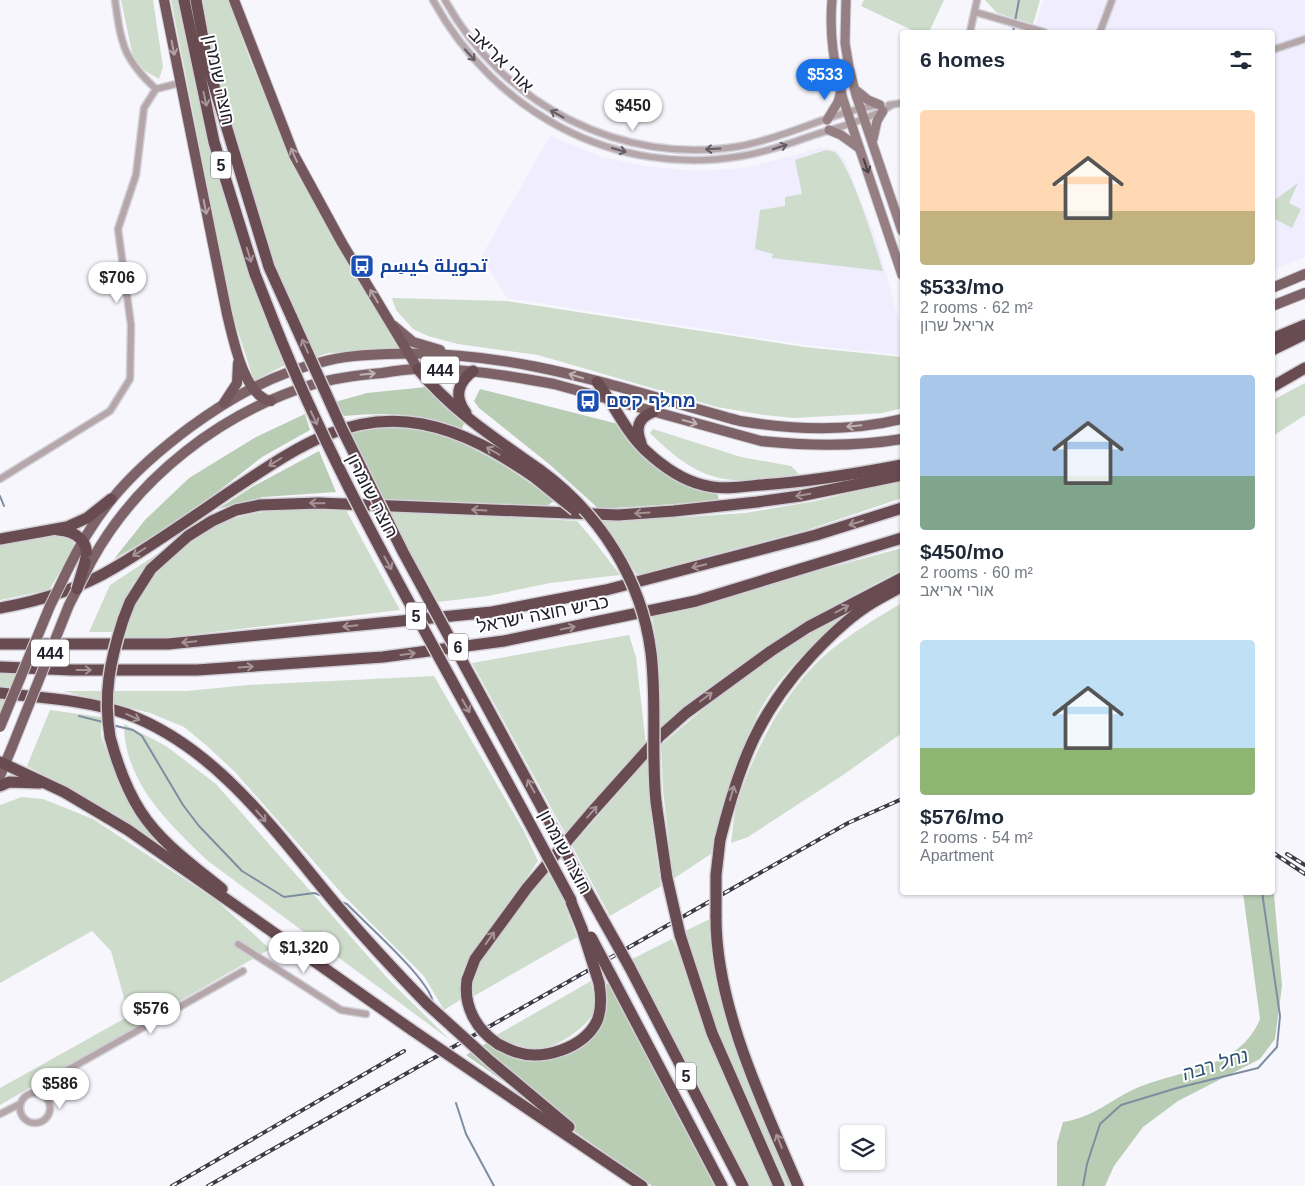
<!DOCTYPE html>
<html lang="en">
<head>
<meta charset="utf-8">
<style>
  body { margin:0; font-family:Helvetica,Cairo,Heebo,sans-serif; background:#f2f2f3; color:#1f2937; height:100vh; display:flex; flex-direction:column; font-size:19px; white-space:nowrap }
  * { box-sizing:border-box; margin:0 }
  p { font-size:16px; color:#747a83 }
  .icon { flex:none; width:28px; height:28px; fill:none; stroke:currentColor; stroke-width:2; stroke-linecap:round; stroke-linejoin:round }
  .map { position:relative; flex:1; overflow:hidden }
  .sheet { position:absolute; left:900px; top:30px; width:375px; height:865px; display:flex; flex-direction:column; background:#fff; border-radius:5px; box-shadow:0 1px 4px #0004 }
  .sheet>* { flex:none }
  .tools { position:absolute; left:840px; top:1125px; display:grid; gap:10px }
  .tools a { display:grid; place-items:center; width:45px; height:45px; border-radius:5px; background:#fff; box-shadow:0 1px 4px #0004; font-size:25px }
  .price { position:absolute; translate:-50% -42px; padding:0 11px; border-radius:18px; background:#fff; color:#222; font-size:16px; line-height:32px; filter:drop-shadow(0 1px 2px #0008) }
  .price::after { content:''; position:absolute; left:50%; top:30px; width:15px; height:11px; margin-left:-8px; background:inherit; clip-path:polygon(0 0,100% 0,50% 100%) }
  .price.selected { background:#1a73e8; color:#fff }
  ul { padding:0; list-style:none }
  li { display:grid; align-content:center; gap:10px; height:265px; padding:0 20px }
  li span { display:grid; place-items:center; height:155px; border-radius:5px; color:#555 }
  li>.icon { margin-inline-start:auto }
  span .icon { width:90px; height:90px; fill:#fffc; stroke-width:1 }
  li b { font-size:21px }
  h2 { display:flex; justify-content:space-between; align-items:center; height:60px; padding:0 20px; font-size:21px }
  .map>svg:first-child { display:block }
  .built { fill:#f0edfe }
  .green { fill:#cedccb }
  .forest { fill:#b9cdb4 }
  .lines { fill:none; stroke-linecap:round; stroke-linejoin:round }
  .stream { stroke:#7e8ea1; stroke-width:2 }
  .minor-casing { stroke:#d1cfd7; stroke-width:9 }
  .secondary-casing { stroke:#d1cfd7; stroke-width:11 }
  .primary-casing { stroke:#d1cfd7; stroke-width:12 }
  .trunk-casing { stroke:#d1cfd7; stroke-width:12 }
  .motorway-casing { stroke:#d1cfd7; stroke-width:14 }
  .minor { stroke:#b5a6a9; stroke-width:6 }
  .secondary { stroke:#957f83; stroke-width:9 }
  .primary { stroke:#7d6368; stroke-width:10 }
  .trunk { stroke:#73575d; stroke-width:10 }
  .motorway { stroke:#694b52; stroke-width:11 }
  .rail-casing { stroke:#3c3b46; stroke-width:4 }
  .rail { stroke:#fff; stroke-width:2; stroke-dasharray:5.5; stroke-linecap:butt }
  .primary-bridge-casing { stroke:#d1cfd7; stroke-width:12; stroke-linecap:butt }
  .motorway-bridge-casing { stroke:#d1cfd7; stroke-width:14; stroke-linecap:butt }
  .primary-bridge { stroke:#7d6368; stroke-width:10 }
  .motorway-bridge { stroke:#694b52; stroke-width:11 }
  .oneway { stroke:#b2a3a6 }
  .oneway2 { stroke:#645c64 }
  .oneway3 { stroke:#a59397 }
  .oneway4 { stroke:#4a414a }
  .oneway5 { stroke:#beb1b4 }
  .labels { text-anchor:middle; stroke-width:4; stroke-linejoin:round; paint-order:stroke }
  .shield { fill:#fff; stroke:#64636b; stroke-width:1 }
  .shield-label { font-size:16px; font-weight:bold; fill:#22202c }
  .street-label { font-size:18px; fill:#22202c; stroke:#fff }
  .transit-label { font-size:18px; font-weight:bold; fill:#164399; stroke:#fff; text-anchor:start }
  .water-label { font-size:19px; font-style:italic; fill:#295071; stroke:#fff }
</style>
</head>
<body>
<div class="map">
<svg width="1305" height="1186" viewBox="0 0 1305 1186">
  <rect width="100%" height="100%" fill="#f7f6fd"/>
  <g class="built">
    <path d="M1043 0H1305V257L1273 270 1272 32H1033Z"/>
    <path d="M550 136 602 157 645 166 695 171 746 168 820 148 836 150 846 161 862 204 876 237 902 332V355L806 345 507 298 481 257Z"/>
  </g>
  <g class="green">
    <path d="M121 0H153L163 67 159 79 145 71 133 57Z"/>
    <path d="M171 0H180L247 266 285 365 254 381 232 313Z"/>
    <path d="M203 0H229L249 57 295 163 402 350 328 353 316 357 275 268 215 68Z"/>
    <path d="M864 0H944L929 32H916L861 6Z"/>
    <path d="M985 0H1040L1033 24 997 13Z"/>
    <path d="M826 150 835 152C851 166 876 247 883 271L772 258 773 254 755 249 760 210 785 206V197L802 194 795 160Z"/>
    <path d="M1298 183 1289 203 1301 209 1292 228 1273 218V201Z"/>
    <path d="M392 298 506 301 804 347 902 357V408L883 413 794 418 764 415 717 407 538 355 458 344 428 336 413 329 396 310Z"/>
    <path d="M1305 383V415L1273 436V400Z"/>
    <path d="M653 429 741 457 791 466 799 474C729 486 702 485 650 433Z"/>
    <path d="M902 480V498L807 530 637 575 600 517 671 518 745 513 816 501Z"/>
    <path d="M287 509 346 510 400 610 164 638 124 640C127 630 129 619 133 610 150 571 194 531 235 518 252 513 270 511 287 509Z"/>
    <path d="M386 510 577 521 594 541 620 575 550 583 488 596 438 602Z"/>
    <path d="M56 534C66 536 72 536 75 547L49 590 0 600V543Z"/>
    <path d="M902 548V570C852 595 804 623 757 654 723 677 690 700 661 729L656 669 657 646 652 616Z"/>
    <path d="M165 549 133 583 112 632H89L110 585Z"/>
    <path d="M902 603V733L843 775 748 837 731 843C733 828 734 811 739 797 756 747 786 689 826 654 850 634 876 618 902 603Z"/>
    <path d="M841 613 844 619C812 645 778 676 758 714 736 758 722 806 711 854L673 879 663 790 661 745 735 682Z"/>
    <path d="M629 635 636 657 646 745 566 835 472 663Z"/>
    <path d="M0 672 18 673 0 718Z"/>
    <path d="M434 676 524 831 538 861 507 907 480 941 463 970 460 1000 444 1010 424 976 344 896 235 772 206 745 184 727 150 713 63 691H187L248 685Z"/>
    <path d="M50 710 101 717V736L124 795 137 817 156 838 191 871 85 798 27 766Z"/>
    <path d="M124 724 166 746 216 784 389 980 450 1040 208 861C169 824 124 782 124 724Z"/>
    <path d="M649 757C647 800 655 843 661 886L610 916 572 846Z"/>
    <path d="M22 797 43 799 93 819 216 900 270 949 0 1105V1088L129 1016 111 951 92 931 0 983V805Z"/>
    <path d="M547 871 560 893 577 937 474 996C474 992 472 988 473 984 474 959 530 893 547 871Z"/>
    <path d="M710 919 715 962 727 1020 791 1186H787L722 1045 706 1001 685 931Z"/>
    <path d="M672 939 683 961 774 1186H748L632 959Z"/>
    <path d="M591 981C593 991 596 1001 593 1012 589 1026 558 1046 544 1048 528 1050 509 1043 495 1036Z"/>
  </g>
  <g class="forest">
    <path d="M426 387 445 407 464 423 461 431C417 413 391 412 344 416L335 402 367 393Z"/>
    <path d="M480 389 622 425 681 482 718 495 719 501 599 509 549 464 479 408 474 401Z"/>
    <path d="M305 414 310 430 262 457 183 519 114 559 145 520 189 478 256 437Z"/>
    <path d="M389 425C408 428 429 430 447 437 485 452 521 475 554 501L545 507 381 499 350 431Z"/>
    <path d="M319 451 336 492 263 497 218 509 252 487Z"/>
    <path d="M1273 883 1282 986 1275 1039 1260 1059 1178 1101 1143 1127 1114 1166 1105 1186H1057V1143L1063 1122C1095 1117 1111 1099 1139 1087 1182 1070 1240 1068 1260 1019L1243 893 1272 892Z"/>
    <path d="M604 983 611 985 719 1186H652L466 1055 487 1043C493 1047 500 1052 507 1055 534 1068 578 1058 595 1032 599 1025 602 993 604 983Z"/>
  </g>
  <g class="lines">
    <g class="stream">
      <path d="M1013 32 1019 0"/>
      <path d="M0 496 4 506"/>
      <path d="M79 716 103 722"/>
      <path d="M112 725 133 730 142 736 183 805 199 826 242 871 284 897 314 893 323 896"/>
      <path d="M341 902 347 904C367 925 428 978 433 1002"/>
      <path d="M456 1103 466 1134 494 1186"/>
      <path d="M1083 1186 1087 1164 1100 1124 1121 1105 1177 1088 1258 1068 1277 1047 1280 1016 1262 892"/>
    </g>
    <g class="minor-casing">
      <g id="minor">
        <path d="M115 0C121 43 123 59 156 89"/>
        <path d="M433 0C494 112 614 178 742 156 766 152 789 144 811 136 839 127 868 120 892 105"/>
        <path d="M445 0C502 104 622 167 741 146 788 137 832 112 879 105"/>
        <path d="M975 12 1044 32"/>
        <path d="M970 32 977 0"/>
        <path d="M1100 32 1112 0"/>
        <path d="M1272 50 1305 39"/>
        <path d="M889 105 902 103"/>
        <path d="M0 479 110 411 130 379 131 325 118 229 136 175 144 108 156 89 180 83"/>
        <path d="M238 944 341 1010 366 1014"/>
        <path d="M34 1093 49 1085 64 1072 243 971"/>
        <circle cx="35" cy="1108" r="15"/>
        <path d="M0 1114 20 1104"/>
      </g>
    </g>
    <g class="secondary-casing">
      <g id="secondary">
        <path d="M832 0C829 36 834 64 843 99L902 275"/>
        <path d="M846 0 845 43 849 67 856 95 902 231"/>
        <path d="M857 91 868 100 880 105"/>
        <path d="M827 120 838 102 841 91"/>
        <path d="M829 130 841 135 859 148"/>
        <path d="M873 139 877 121 883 111"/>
      </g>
    </g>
    <g class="primary-casing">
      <g id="primary">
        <path d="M1272 288 1305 274"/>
        <path d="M1272 306 1305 293"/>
        <path d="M394 326 413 342 440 350"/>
        <path d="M92 560C138 477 221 413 311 385 334 378 358 375 382 373 394 371 407 369 419 369 465 368 510 376 554 384L761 441C809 446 855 447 902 439"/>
        <path d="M68 569C98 507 133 470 189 428 230 398 272 374 322 362 343 356 365 355 387 354 511 348 622 389 740 421 794 430 849 432 902 419"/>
        <path d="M0 776 12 747"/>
      </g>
    </g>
    <g class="trunk-casing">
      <g id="trunk">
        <path d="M164 0 227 314C233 338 244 397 271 401"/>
        <path d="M234 0 294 155 342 243 418 369"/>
        <path d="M224 403 237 383 238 363"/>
      </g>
    </g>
    <g class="motorway-casing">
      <g id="motorway">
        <path d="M184 0 214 142 255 274 275 325"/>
        <path d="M196 0 208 66 269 267 292 318"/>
        <path d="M1272 339 1305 325"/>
        <path d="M1272 350 1305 334"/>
        <path d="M418 369C452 411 496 439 540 470"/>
        <path d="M597 382C614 404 625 431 645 450 661 465 682 480 703 485 721 490 741 487 760 485 808 482 855 474 902 465"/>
        <path d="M1272 387 1305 368"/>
        <path d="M466 413C454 397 457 383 473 371"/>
        <path d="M641 443C635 428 638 418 653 412"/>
        <path d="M58 530C77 531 91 543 85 562"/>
        <path d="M0 539 67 527 87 518 111 499"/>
        <path d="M0 608C40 601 79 589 114 568 155 544 194 516 234 489 292 451 347 410 422 424 464 432 499 453 534 477"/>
        <path d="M123 620 130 602 151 569 188 536 212 521 236 510 260 505 319 503 618 515 674 511 757 502 800 496 902 475"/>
        <path d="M0 644H168L492 612 606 590 816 535 902 508"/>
        <path d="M0 667 72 670H197L383 657 504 641 696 601 902 538"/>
        <path d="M0 693C42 698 87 700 127 714 219 748 279 837 340 909 368 942 397 973 427 1004"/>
        <path d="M110 737C117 763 126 789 141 812 161 843 194 866 222 889"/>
        <path d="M0 762 64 792 128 830 412 1030"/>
        <path d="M0 786 9 782 40 783"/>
        <path d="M656 802 667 878"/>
        <path d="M720 840C739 764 758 713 812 655 828 638 844 622 863 609 875 600 889 594 902 586"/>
        <path d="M587 891 602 918"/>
        <path d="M567 892 582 929"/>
        <path d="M716 915C715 1005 763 1104 798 1186"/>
        <path d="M680 935 712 1033 779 1186"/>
        <path d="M629 966 743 1186"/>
        <path d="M611 975 722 1186"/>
        <path d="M467 980 475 959 527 888 591 813 659 737 686 713 771 651 808 627 902 578"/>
        <path d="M498 1044C504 1047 510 1050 516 1052 543 1061 584 1048 597 1021 602 1009 601 995 599 983"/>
        <path d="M490 1061 569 1127"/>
        <path d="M481 1077 642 1186"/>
      </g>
    </g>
    <use href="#minor" class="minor"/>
    <use href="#secondary" class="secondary"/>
    <use href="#primary" class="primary"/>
    <use href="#trunk" class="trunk"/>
    <use href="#motorway" class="motorway"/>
    <g class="rail-casing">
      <g id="rail">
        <path d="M1272 852 1305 874"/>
        <path d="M1287 854 1305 865"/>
        <path d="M172 1186 404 1051"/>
        <path d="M208 1186 848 823 902 799"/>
      </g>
    </g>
    <use href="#rail" class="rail"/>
    <g class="primary-bridge-casing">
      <g id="primary-bridge">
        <path d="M0 727 50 606 68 569"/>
        <path d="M12 747 69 605 92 560"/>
      </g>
    </g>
    <g class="motorway-bridge-casing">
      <g id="motorway-bridge">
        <path d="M292 318 342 429 403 552 587 891"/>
        <path d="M275 325C318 433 372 535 428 637 476 724 524 812 571 900"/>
        <path d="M540 470C599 513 642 579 651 653 657 703 651 753 656 802"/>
        <path d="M534 477 575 510"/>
        <path d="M77 589 85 562"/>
        <path d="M110 737C103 694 110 661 123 620"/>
        <path d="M667 878 680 935"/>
        <path d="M716 915V875L720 840"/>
        <path d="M602 918 629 966"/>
        <path d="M582 929 599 983"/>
        <path d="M591 937 611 975"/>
        <path d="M467 980C463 1007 477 1030 498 1044"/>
        <path d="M427 1004 490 1061"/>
        <path d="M412 1030 481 1077"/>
      </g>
    </g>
    <use href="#primary-bridge" class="primary-bridge"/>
    <use href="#motorway-bridge" class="motorway-bridge"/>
  </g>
  <defs><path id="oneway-shaft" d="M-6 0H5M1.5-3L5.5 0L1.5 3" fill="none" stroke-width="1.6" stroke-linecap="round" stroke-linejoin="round" transform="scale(1.25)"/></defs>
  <g class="oneway">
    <use href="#oneway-shaft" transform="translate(173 48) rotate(79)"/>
    <use href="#oneway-shaft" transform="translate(294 155) rotate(-114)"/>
    <use href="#oneway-shaft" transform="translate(205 207) rotate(79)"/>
    <use href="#oneway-shaft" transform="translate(374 296) rotate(-121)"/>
  </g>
  <g class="oneway2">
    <use href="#oneway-shaft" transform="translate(470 55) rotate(48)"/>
    <use href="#oneway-shaft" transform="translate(557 114) rotate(-151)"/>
    <use href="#oneway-shaft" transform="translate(780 147) rotate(-18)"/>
    <use href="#oneway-shaft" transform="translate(713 149) rotate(177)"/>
    <use href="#oneway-shaft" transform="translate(619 150) rotate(16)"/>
  </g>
  <g class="oneway3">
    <use href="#oneway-shaft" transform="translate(205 99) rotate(78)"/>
    <use href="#oneway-shaft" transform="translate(249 255) rotate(73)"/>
    <use href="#oneway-shaft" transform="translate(305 346) rotate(-114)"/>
    <use href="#oneway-shaft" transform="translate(314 418) rotate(65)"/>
    <use href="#oneway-shaft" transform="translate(493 451) rotate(-150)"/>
    <use href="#oneway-shaft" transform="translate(275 462) rotate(148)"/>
    <use href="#oneway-shaft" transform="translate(803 495) rotate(170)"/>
    <use href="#oneway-shaft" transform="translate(317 503) rotate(-179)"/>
    <use href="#oneway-shaft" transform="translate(479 510) rotate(-177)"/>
    <use href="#oneway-shaft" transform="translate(642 513) rotate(176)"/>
    <use href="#oneway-shaft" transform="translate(856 523) rotate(163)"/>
    <use href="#oneway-shaft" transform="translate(139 552) rotate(148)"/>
    <use href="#oneway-shaft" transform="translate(388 563) rotate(61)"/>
    <use href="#oneway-shaft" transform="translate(699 566) rotate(166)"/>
    <use href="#oneway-shaft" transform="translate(842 609) rotate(-28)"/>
    <use href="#oneway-shaft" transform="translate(350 626) rotate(174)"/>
    <use href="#oneway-shaft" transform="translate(568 628) rotate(-12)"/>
    <use href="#oneway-shaft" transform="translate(189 642) rotate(174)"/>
    <use href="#oneway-shaft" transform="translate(408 654) rotate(-8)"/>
    <use href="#oneway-shaft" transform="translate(246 667) rotate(-4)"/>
    <use href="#oneway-shaft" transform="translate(84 670)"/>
    <use href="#oneway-shaft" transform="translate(706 697) rotate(-37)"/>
    <use href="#oneway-shaft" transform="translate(466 706) rotate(61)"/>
    <use href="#oneway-shaft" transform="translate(133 717) rotate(24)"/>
    <use href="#oneway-shaft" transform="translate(531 786) rotate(-119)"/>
    <use href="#oneway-shaft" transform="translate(732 793) rotate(-74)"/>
    <use href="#oneway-shaft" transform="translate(592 812) rotate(-49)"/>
    <use href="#oneway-shaft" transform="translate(261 816) rotate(49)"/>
    <use href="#oneway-shaft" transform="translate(490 938) rotate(-54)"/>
    <use href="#oneway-shaft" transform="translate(779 1141) rotate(-112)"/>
  </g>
  <use class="oneway4" href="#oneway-shaft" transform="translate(866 166) rotate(71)"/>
  <g class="oneway5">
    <use href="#oneway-shaft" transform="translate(368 374) rotate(-6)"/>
    <use href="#oneway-shaft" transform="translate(576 376) rotate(-163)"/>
    <use href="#oneway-shaft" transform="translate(690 422) rotate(15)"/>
    <use href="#oneway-shaft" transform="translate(854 426) rotate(174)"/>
  </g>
  <defs>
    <g id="bus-square" transform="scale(1.25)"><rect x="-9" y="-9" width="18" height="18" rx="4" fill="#1a4fb4" stroke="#fff"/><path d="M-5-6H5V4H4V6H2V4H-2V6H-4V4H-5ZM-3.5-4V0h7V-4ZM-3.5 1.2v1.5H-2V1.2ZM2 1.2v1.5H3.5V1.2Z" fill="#fff"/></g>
  </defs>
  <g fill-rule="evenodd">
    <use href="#bus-square" x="362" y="266"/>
    <use href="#bus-square" x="588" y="401"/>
  </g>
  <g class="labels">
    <g class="shield">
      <rect x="211" y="151.5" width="20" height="27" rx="4"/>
      <rect x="421" y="356.5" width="38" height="27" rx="4"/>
      <rect x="406" y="602.5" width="20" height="27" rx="4"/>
      <rect x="448" y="633.5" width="20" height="27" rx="4"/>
      <rect x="31" y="639.5" width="38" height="27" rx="4"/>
      <rect x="676" y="1062.5" width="20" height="27" rx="4"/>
    </g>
    <g class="shield-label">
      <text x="221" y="171">5</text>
      <text x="440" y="376">444</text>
      <text x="416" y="622">5</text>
      <text x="458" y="653">6</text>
      <text x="50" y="659">444</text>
      <text x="686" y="1082">5</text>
    </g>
    <g class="street-label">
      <text transform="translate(501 60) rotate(45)" y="6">אורי אריאב</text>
      <text transform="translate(219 80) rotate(78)" y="6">חוצה שומרון</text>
      <text transform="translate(372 496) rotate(63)" y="6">חוצה שומרון</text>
      <text transform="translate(543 614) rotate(-11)" y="6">כביש חוצה ישראל</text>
      <text transform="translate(565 852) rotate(62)" y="6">חוצה שומרון</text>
    </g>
    <g class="transit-label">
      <text x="380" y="272">تحويلة كيسِم</text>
      <text x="606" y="407">מחלף קסם</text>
    </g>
    <g class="water-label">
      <text transform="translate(1215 1064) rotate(-17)" y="7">נחל רבה</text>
    </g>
  </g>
</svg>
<div class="tools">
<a><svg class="icon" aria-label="layers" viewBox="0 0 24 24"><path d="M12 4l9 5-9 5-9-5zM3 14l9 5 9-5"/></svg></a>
</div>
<b class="price selected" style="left:825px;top:101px">$533</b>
<b class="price" style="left:633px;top:132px">$450</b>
<b class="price" style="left:117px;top:304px">$706</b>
<b class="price" style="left:304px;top:974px">$1,320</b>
<b class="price" style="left:151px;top:1035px">$576</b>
<b class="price" style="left:60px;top:1110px">$586</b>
<section class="sheet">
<h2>6 homes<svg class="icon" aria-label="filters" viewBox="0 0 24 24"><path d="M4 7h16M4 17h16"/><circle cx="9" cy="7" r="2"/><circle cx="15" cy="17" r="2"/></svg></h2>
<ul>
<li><span style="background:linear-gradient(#ffd9b3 65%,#c2b280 0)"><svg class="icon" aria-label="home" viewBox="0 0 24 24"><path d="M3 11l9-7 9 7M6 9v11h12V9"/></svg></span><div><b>$533/mo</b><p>2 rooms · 62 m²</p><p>אריאל שרון</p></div></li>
<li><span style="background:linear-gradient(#a9c7e8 65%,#7fa58c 0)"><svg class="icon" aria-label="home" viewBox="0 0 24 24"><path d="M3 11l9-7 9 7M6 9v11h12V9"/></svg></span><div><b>$450/mo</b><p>2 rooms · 60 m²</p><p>אורי אריאב</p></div></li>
<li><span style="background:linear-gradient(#bfe0f5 70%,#8fb573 0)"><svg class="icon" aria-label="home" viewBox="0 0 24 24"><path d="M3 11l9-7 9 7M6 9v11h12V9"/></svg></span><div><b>$576/mo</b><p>2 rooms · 54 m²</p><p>Apartment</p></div></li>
</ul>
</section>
</div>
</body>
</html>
